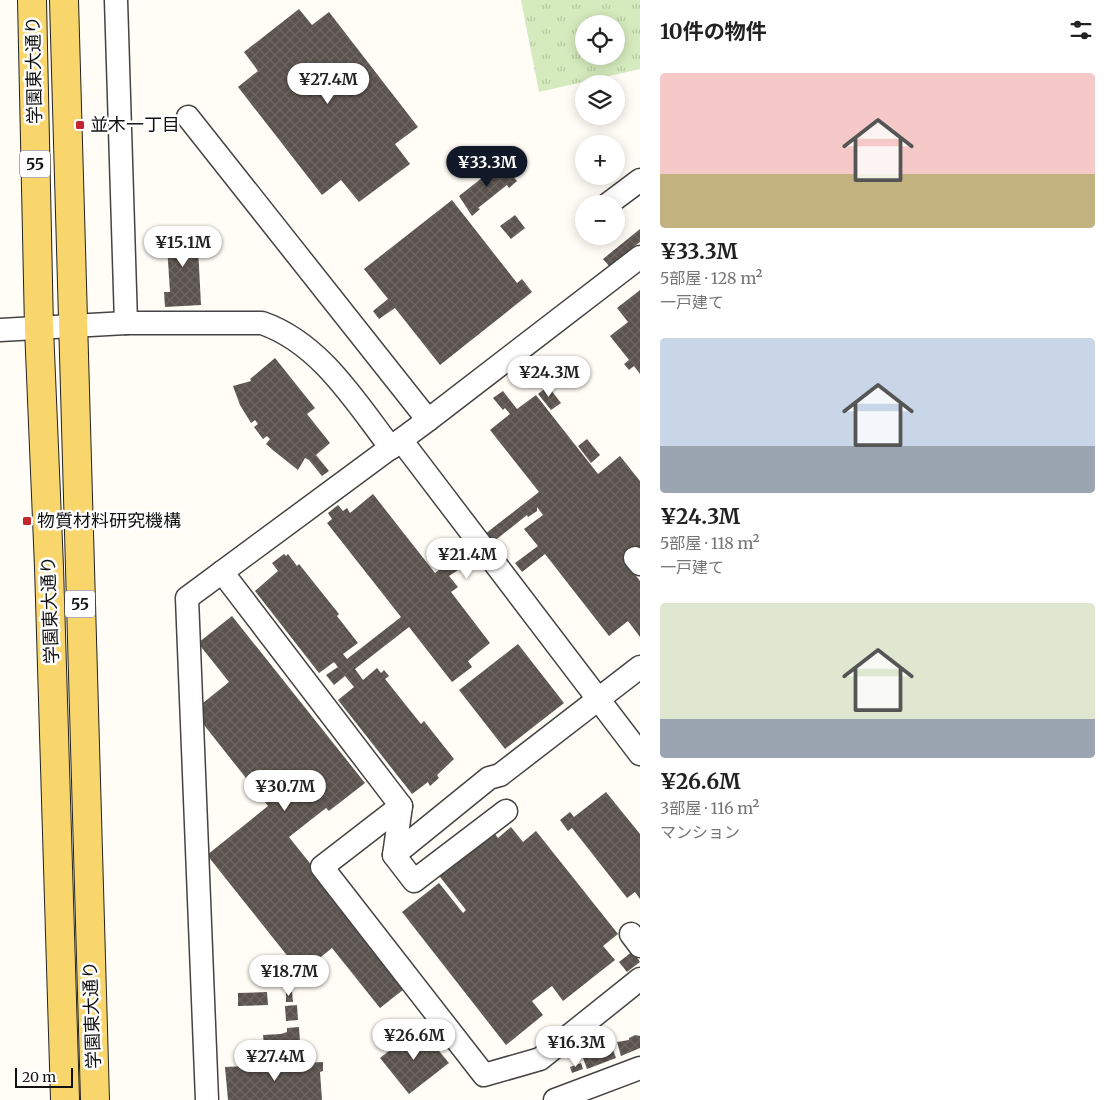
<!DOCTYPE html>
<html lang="ja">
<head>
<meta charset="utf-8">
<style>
  body { margin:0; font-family:Merriweather,"Noto Sans JP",serif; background:#f6f6f6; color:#222; height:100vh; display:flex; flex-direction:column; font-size:19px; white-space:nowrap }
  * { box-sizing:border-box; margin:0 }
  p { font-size:16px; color:#767676 }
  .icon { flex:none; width:28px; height:28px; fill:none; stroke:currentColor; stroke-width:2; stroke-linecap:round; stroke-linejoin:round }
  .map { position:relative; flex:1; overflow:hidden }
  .sheet { display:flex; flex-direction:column; background:#fff; width:475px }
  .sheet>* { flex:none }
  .buttons { position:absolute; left:575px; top:15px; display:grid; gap:10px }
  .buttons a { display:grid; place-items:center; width:50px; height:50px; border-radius:50%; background:#fff; box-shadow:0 2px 12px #0003; font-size:25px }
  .scale { position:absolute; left:15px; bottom:12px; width:58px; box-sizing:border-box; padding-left:5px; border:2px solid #111; border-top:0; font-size:14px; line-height:18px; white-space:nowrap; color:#111; -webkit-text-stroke:4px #fff; paint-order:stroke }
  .price { position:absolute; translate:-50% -42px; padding:0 11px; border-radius:18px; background:#fff; color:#222; font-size:16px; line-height:32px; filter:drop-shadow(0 1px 2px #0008) }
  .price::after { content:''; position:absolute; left:50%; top:30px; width:15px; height:11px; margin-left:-8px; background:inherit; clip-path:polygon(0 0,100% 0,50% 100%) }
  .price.current { background:#111827; color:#fff }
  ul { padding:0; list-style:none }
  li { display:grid; align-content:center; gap:10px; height:265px; padding:0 20px }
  li span { display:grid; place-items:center; height:155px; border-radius:5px; color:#555 }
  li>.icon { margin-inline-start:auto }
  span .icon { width:90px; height:90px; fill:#fffc; stroke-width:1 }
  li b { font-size:21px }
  h2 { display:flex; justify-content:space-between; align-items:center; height:60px; padding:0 20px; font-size:21px }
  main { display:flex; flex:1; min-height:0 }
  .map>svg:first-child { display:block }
  .grass { fill:url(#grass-tufts); fill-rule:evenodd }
  .building { fill:url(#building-cross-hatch) }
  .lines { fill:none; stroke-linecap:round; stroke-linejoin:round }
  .minor-casing { stroke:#444; stroke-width:25 }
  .major-casing { stroke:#222; stroke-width:30 }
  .minor { stroke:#fff; stroke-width:22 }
  .major { stroke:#f9d66b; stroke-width:28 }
  .poi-dot { fill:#c4262e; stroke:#fff; stroke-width:2 }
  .labels { text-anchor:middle; stroke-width:5; stroke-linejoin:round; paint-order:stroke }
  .shield { fill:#fff; stroke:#585858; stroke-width:1 }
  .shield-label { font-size:16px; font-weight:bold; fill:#111 }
  .street-label { font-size:18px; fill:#111; stroke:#fff }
  .poi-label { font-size:18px; fill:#111; stroke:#fff; text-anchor:start }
</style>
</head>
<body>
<main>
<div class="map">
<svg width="640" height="1100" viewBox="0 0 640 1100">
  <defs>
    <pattern id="grass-tufts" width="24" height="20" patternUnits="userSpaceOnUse" patternTransform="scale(1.25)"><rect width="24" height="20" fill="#d5ebbd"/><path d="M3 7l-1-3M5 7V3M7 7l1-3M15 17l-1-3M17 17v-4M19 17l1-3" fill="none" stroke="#b6c8a1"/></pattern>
    <pattern id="building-cross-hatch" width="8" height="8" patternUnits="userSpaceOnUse" patternTransform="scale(1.25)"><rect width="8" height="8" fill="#5a524d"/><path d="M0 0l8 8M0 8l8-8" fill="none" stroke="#6d6662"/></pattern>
  </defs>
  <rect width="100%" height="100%" fill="#fffdf5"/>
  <path class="grass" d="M521 0H640V69L539 92ZM584 24H616V56H584Z"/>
  <g class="building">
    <path d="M299 9 312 25 329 12 418 127 395 144 410 164 359 202 341 180 322 195 238 87 258 71 244 52Z"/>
    <path d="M501 163 517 181 509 188 507 185 478 208 480 209 472 216 459 196Z"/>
    <path d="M452 200 517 283 522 279 532 292 440 365 395 308 379 319 373 311 388 299 364 269Z"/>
    <path d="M515 215 525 228 511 239 500 226Z"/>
    <path d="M197 228 201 305 165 307 164 292H170L166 230Z"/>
    <path d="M640 229V242L609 266 603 259Z"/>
    <path d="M640 290V374L634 366 629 370 624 364 629 360 610 336 628 322 617 308Z"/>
    <path d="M275 358 315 408 307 414 330 443 316 455 329 471 322 476 309 460 305 458 298 470 274 451 266 444 270 439 267 436 263 439 254 427 258 424 255 420 251 423 240 405 233 386 251 381 250 379Z"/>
    <path d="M548 386 561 403 551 410 538 394Z"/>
    <path d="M503 391 517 409 536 395 598 474 620 456 640 481V548L624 560 640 581V637L628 621 609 636 545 554 522 572 515 563 538 546 524 529 543 515 537 507V511L528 517 527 515 468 562 469 563 449 576 458 587 451 592 490 643 468 661 472 667 452 682 409 627 355 669 363 680 377 668 381 673 384 670 389 676 385 679 421 724 424 721 454 759 437 775 439 778 430 786 428 782 412 794 338 700 354 687 345 676 334 685 326 675 338 667 334 662 319 673 255 591 278 571 272 563 284 554 286 556 288 554 297 566 299 564 339 614 337 616 358 643 343 654 347 659 401 617 327 523 332 519 328 513 338 505 343 511 347 508 350 513 373 494 435 573 539 492 490 430 510 414 505 408 503 410 493 398Z"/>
    <path d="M587 439 600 455 591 463 578 446Z"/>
    <path d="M232 616 365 783 329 811 326 808 289 837 408 986 380 1008 332 948 301 973 207 855 268 806 193 711 229 682 198 643Z"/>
    <path d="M518 644 564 703 505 749 459 690Z"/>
    <path d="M606 792 640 834V899L635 892 627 898 572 828 568 831 560 820 570 812 574 817Z"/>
    <path d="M511 827 523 842 536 831 618 934 603 946 615 960 563 1001 552 986 532 1001 543 1015 506 1045 402 912 439 883 463 913 466 910 437 873 492 830 498 838Z"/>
    <path d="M633 951 640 962 627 972 619 962Z"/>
    <path d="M267 992 268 1005 238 1006V993Z"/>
    <path d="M286 992H292L293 1002H286Z"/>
    <path d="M297 1005 298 1020 286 1021 285 1006Z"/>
    <path d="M299 1027 300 1043 264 1045 263 1035 281 1034 287 1032V1028Z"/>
    <path d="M419 1027 449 1063 409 1094 380 1058Z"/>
    <path d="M635 1035 640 1036V1048L621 1056 617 1042 629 1040V1038Z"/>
    <path d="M612 1047 616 1058 587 1069 583 1058Z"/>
    <path d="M323 1062V1071L320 1072 322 1100H228L225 1067Z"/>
    <path d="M581 1063 583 1069 572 1073 570 1067Z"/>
  </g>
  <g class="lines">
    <g class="minor-casing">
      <g id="minor">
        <path d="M116 0 126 323"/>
        <path d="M188 117 428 420"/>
        <path d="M608 204 640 180"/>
        <path d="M0 330 126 323H262C320 343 355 401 391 448"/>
        <path d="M401 440 640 754"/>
        <path d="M635 558 640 564"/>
        <path d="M222 572 401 806 394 855 414 881 506 811"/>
        <path d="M401 806 322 867 484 1075 540 1059 640 979"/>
        <path d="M394 855 489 778 500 775 640 667"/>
        <path d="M631 934 640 946"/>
        <path d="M207 1100 187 598 428 420 640 257"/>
        <path d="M555 1100 640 1068"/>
      </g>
    </g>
    <g class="major-casing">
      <g id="major">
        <path d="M32 0 39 328 49 567 65 1100"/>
        <path d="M64 0 95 1100"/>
      </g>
    </g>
    <use href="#minor" class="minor"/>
    <use href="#major" class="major"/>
  </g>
  <g class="poi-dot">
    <rect x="75" y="120" width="10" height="10" rx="2.5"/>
    <rect x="22" y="516" width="10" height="10" rx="2.5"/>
  </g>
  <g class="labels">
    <g class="shield">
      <rect x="20" y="150.5" width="30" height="27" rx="4"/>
      <rect x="65" y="590.5" width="30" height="27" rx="4"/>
    </g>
    <g class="shield-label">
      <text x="35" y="170">55</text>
      <text x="80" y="610">55</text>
    </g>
    <g class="street-label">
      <text transform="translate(34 70) rotate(-91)" y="6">学園東大通り</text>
      <text transform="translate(50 610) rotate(-92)" y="6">学園東大通り</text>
      <text transform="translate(92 1015) rotate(-92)" y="6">学園東大通り</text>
    </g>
    <g class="poi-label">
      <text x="90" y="131">並木一丁目</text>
      <text x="37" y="527">物質材料研究機構</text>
    </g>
  </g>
</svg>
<div class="buttons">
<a><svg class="icon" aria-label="locate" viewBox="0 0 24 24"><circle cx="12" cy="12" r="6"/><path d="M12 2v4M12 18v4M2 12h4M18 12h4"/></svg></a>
<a><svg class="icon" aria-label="layers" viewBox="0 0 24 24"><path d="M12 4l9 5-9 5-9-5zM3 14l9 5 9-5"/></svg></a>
<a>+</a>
<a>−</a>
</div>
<div class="scale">20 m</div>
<b class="price" style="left:328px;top:105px">¥27.4M</b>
<b class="price current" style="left:487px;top:188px">¥33.3M</b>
<b class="price" style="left:183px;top:268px">¥15.1M</b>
<b class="price" style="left:549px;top:398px">¥24.3M</b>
<b class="price" style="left:467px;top:580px">¥21.4M</b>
<b class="price" style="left:285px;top:812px">¥30.7M</b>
<b class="price" style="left:289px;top:997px">¥18.7M</b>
<b class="price" style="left:414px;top:1061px">¥26.6M</b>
<b class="price" style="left:576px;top:1068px">¥16.3M</b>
<b class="price" style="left:275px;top:1082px">¥27.4M</b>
</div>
<section class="sheet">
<h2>10件の物件<svg class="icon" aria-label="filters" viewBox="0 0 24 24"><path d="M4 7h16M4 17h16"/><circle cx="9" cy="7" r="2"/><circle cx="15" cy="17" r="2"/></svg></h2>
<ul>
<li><span style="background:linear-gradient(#f6c9c9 65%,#c2b280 0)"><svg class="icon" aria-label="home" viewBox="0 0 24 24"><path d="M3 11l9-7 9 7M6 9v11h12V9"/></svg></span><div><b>¥33.3M</b><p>5部屋 · 128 m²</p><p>一戸建て</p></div></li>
<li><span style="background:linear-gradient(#c9d6e8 70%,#9aa5b1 0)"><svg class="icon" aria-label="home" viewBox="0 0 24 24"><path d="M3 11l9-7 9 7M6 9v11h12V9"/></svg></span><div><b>¥24.3M</b><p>5部屋 · 118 m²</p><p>一戸建て</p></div></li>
<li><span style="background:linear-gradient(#dfe7d0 75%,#9aa5b1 0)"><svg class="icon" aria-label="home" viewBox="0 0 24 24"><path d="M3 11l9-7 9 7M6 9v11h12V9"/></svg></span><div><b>¥26.6M</b><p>3部屋 · 116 m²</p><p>マンション</p></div></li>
</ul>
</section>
</main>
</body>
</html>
